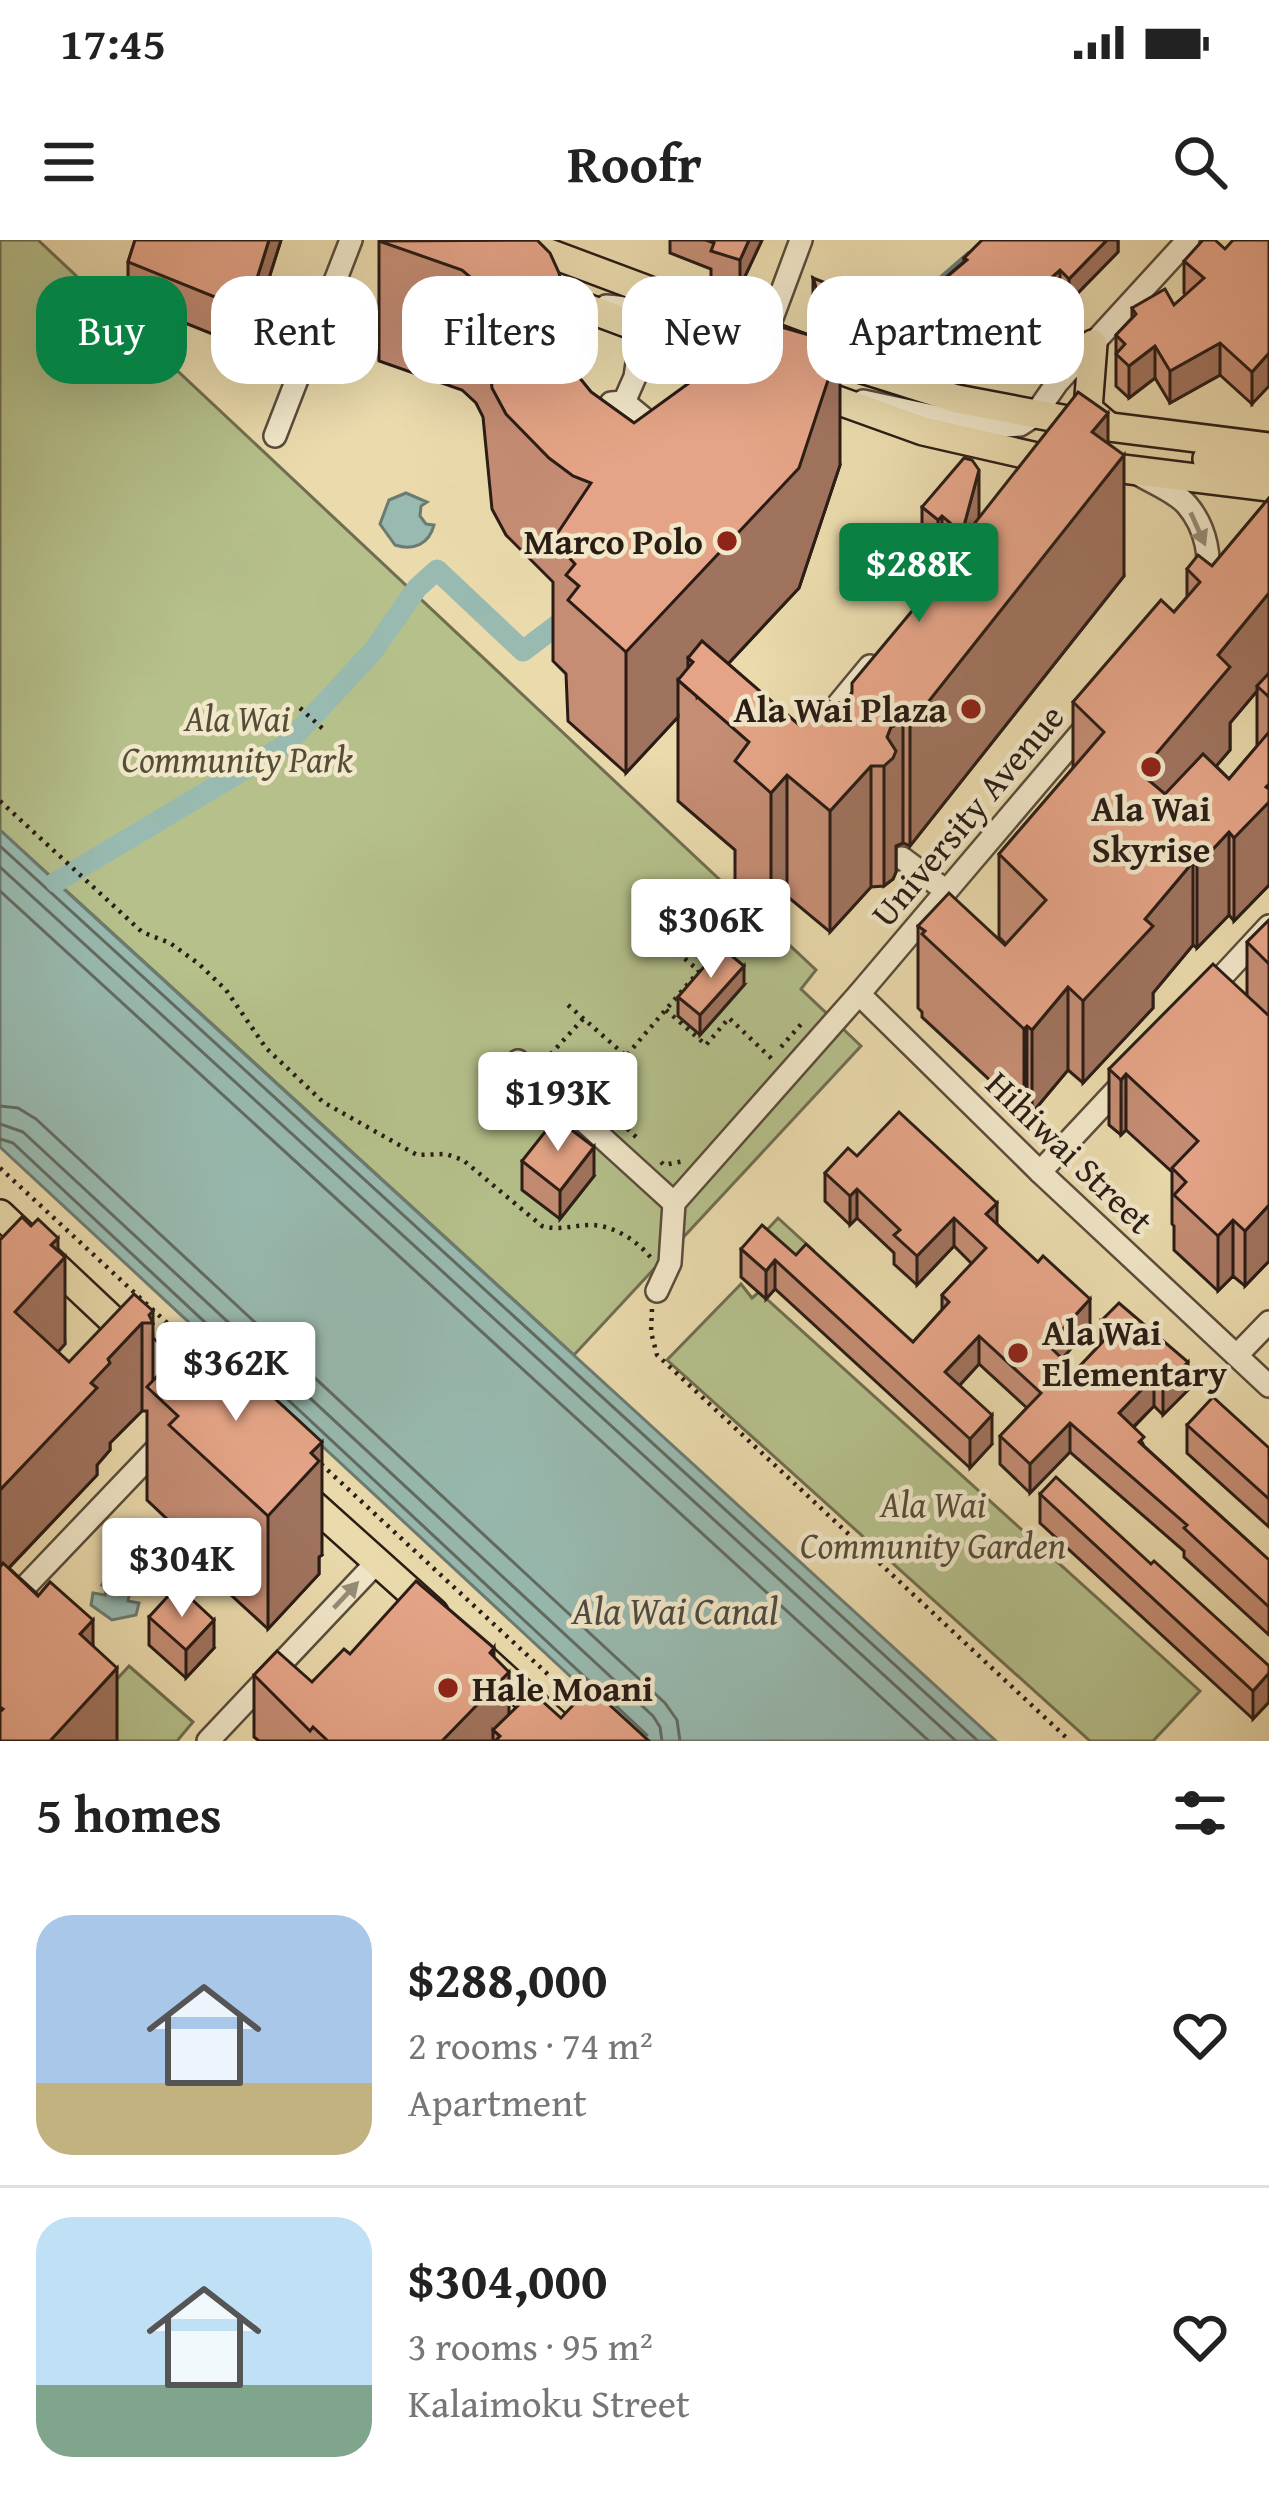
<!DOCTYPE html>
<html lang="en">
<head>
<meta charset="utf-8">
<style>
  body { margin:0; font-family:"Gentium Book Plus",serif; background:#f6f6f6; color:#222; height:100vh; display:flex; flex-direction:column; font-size:45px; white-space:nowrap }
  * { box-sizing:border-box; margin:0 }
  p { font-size:39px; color:#767676 }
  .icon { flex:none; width:66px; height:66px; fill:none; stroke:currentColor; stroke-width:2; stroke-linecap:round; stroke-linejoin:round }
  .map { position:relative; height:1501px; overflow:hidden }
  .side { display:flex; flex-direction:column; background:#fff; flex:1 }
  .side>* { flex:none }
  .guide { position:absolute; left:36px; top:36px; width:1197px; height:108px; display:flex; gap:24px }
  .price { position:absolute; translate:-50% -102px; padding:0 27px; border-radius:12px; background:#fff; color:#222; font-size:39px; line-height:78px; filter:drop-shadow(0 3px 6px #0008) }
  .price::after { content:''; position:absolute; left:50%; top:72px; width:36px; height:27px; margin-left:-18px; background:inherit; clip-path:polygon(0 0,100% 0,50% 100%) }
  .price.current { background:#0b8043; color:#fff }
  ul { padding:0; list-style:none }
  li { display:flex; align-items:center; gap:36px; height:300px; padding:0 36px }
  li+li { border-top:3px solid #e0e0e0 }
  li span { display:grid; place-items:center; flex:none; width:336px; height:240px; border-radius:36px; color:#555 }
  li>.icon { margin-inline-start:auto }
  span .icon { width:144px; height:144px; fill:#fffc; stroke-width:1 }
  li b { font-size:51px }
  h2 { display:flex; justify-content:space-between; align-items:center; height:144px; padding:0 36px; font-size:51px }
  .pill { padding:0 42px; border-radius:36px; background:#fff; box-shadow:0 12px 48px #0002; font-size:42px; line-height:108px }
  .pill.current { background:#0b8043; color:#fff }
  .status { display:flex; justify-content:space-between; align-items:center; height:84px; padding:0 60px; background:#fff; direction:ltr }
  .status svg { height:33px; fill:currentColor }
  header { display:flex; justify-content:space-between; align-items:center; height:156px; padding:0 36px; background:#fff; font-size:54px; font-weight:600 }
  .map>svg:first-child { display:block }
  .green { fill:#b5c08b; stroke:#706e50; stroke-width:3 }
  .water { fill:#98bab0; stroke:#6c7b72; stroke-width:3 }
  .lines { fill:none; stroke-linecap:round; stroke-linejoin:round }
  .shore { stroke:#616b62; stroke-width:3 }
  .stream { stroke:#6c7b72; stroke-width:6 }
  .canal { stroke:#98bab0; stroke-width:21 }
  .minor-casing { stroke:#5a4c3b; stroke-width:26 }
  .major-casing { stroke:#2a1c15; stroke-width:32 }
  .path { stroke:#2a1c15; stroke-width:4.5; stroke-dasharray:3 6; stroke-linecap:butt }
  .minor { stroke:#f1e7c9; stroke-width:21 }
  .major { stroke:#eadaac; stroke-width:27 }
  .wall { fill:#c58d74; stroke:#2a1c15; stroke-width:3; fill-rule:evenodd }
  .shaded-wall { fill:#a0735e; stroke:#2a1c15; stroke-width:3 }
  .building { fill:#e5a487; stroke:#2a1c15; stroke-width:3 }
  .oneway { fill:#978c78 }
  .poi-dot { fill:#8f2418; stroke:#f1e7c9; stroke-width:4.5 }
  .labels { text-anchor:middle; stroke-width:9; stroke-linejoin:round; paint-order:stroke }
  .poi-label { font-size:36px; font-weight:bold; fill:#2a1c15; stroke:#f1e7c9; text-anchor:end }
  .park-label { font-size:36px; font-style:italic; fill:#544d38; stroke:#f1e7c9 }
  .street-label { font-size:36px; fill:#2a1c15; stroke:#f1e7c9 }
  .water-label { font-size:39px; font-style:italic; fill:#4b4b44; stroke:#f1e7c9 }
</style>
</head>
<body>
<div class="status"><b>17:45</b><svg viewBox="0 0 49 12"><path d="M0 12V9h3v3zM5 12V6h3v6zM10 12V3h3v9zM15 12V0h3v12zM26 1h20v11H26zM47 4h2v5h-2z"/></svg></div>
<header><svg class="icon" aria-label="menu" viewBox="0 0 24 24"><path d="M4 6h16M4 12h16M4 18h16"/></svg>Roofr<svg class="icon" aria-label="search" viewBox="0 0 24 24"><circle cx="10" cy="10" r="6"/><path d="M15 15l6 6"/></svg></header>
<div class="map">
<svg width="1269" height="1501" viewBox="0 0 1269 1501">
  <rect width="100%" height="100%" fill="#eadaac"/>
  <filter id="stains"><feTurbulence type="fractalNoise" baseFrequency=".00167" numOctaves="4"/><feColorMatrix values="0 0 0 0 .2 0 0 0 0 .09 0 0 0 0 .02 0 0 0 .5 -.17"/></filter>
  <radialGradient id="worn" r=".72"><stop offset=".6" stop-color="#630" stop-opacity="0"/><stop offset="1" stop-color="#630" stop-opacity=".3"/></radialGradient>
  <g class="green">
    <path d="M0 0H38L816 730 801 749 861 806 574 1115 0 590Z"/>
    <path d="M778 978 813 1010 788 1037 753 1005Z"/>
    <path d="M741 1044 752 1058 759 1052 1200 1451 1153 1501H1090L667 1120Z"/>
    <path d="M129 1426 193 1482 177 1501H115L85 1474Z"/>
  </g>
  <g class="water">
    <path d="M406 253 427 262 421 266 420 276 426 284 434 285C429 304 414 311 395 305L380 284 389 260Z"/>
    <path d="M0 590 56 642 996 1501H640L0 907Z"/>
    <path d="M120 1332 134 1344 135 1352H130L128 1361 139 1363 136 1375 112 1380 91 1365 93 1353 105 1355 107 1346 102 1345 107 1336Z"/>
  </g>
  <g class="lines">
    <g class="shore">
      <path d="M0 606 978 1501"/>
      <path d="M0 627 956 1501"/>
      <path d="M0 651 929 1501"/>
      <path d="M0 866 18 868 36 879 665 1463 677 1480 680 1501"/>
      <path d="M0 884 23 892 653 1476 660 1487 662 1501"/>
      <path d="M0 899 13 903 647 1495"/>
    </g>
    <path class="stream" d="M868 102 969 14"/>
    <path class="canal" d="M56 642 287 504 373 411 417 348 437 330 523 411 572 374"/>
    <g class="minor-casing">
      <g id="minor">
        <path d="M606 66C657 66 715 124 765 94"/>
        <path d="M784 137 769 114 765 97 801 0"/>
        <path d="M863 161 984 187 1020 185 1034 176 1057 143 1188 0"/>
        <path d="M624 162 647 181 667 183"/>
        <path d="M611 163 624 162 635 137 642 89"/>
        <path d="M275 196 351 0"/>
        <path d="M1138 234C1153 243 1176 252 1187 265 1205 286 1215 322 1202 346"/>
        <path d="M821 485 870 426"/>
        <path d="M902 618 945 650"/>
        <path d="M859 754 1040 932 1269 1146"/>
        <path d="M1204 756 1269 686"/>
        <path d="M518 821 674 963 859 754 1090 482"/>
        <path d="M1040 932 1126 840"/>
        <path d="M657 1051 670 1023 674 963"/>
        <path d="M1237 1115 1269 1082"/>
        <path d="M0 1373 167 1198"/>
        <path d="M208 1501 377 1322"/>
      </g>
    </g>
    <g class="major-casing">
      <g id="major">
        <path d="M514 0 843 123 957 159 1094 185 1269 207"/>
        <path d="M533 48 734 123"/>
        <path d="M1093 104 1088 169 1108 186"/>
        <path d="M809 150 923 191 1050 220 1269 247"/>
        <path d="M1207 219 1269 227"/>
        <path d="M0 974 189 1152"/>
        <path d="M297 1250 434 1373"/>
        <path d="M484 1419 574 1501"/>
      </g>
    </g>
    <g class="path">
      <path d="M300 468 323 489"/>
      <path d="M0 561 142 692 170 703 199 724 226 750 266 808 323 862 417 915 446 914 463 920 542 986C560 991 573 985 591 985 613 985 638 1001 651 1018"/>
      <path d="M568 765 626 816"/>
      <path d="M666 770 706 805 729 778 772 819"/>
      <path d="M583 779 548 817 615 877"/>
      <path d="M781 807 802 783"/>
      <path d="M636 897 615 877 635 827 626 816 699 731 676 711"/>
      <path d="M661 922 664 925 684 921"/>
      <path d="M0 928 193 1107"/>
      <path d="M652 1069 651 1092 657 1115 1070 1501"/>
      <path d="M321 1224 581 1465"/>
    </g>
    <use href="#minor" class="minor"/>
    <use href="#major" class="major"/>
  </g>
  <g class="wall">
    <path d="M135 0H281L247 108 128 60V22Z"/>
    <path d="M379 0H537L564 73 565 111 578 136 591 152 634 183 840 225 799 348 728 424 799 485 832 463H844L922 359V267L979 278 1108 204 1124 336 910 606 903 603 896 606V632L893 639 884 646 871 647 830 692 787 656 771 674 735 642V610L678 561V477L626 533 568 481 566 434 553 421V342L506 295 492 269 483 177 476 163 462 150 379 121Z"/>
    <path d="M670 0H762L740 47 711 37V29L670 13Z"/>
    <path d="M1118 0V12L1069 62 1060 53 1047 65 1049 89 1010 133 996 138 953 97 926 120 904 95V73L964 22V18Z"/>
    <path d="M1269 0 1252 164 1220 135 1170 163 1155 138 1129 158 1116 146V95L1132 78V68L1174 65 1186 55 1184 53V21L1225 9Z"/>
    <path d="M813 38 859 75 846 96 822 84 813 57Z"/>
    <path d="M1269 258V645L1234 681 1229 675 1197 708 1193 705 1153 753V768L1083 843 1068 830 1032 873 1027 869 1024 872 922 777V772L918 768V686L1006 704 999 697V614L1073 528V462L1174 372 1187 357V329L1212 326ZM1257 451V506L1229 539 1216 526 1230 510V483Z"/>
    <path d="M1269 680V1021L1245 1046 1233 1036 1218 1051 1174 1010V986L1172 984V932L1126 890 1121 895 1109 885V829L1247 756V702Z"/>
    <path d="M744 745 700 795 678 776V757Z"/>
    <path d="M857 916 997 984 1090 1088 1062 1118 1075 1131 1101 1104V1081L1188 1150 1163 1175 1154 1166 1134 1187 1144 1206 1269 1320V1395L1184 1317V1311L1070 1212 1030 1253 1000 1224V1196L1027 1168 979 1124 960 1145 992 1204 970 1228 775 1049 766 1059 741 1037V1009L796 1015 913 1102 942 1070V1055L972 1024 954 1006 917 1045 894 1024V1013L857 978 850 985 825 961V933Z"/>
    <path d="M522 921 594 936 560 979 522 950Z"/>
    <path d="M0 1000 58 1011 65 1104 58 1112 69 1122 153 1071V1140L322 1315 319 1317V1334L268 1389 169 1298V1281L147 1260V1171H142L110 1203V1210L97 1225V1235L9 1328 93 1405 117 1501H0Z"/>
    <path d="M1187 1185 1269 1208V1287L1187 1213Z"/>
    <path d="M1040 1254 1151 1324 1269 1426V1462L1253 1479 1040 1283Z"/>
    <path d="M149 1377 214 1408 186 1438 149 1405Z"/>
    <path d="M350 1414 494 1418 509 1474 561 1478 649 1501H259L254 1497V1435L312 1442Z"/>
  </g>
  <g class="shaded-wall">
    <path d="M269 0H281L247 108V70Z"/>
    <path d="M749 0H762L740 47V20Z"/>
    <path d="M1107 0H1118V12L1069 62V39Z"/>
    <path d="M1060 30V53L1035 75V52Z"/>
    <path d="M859 56V75L846 96V77Z"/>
    <path d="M1049 66V89L1010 133 996 138V115Z"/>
    <path d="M953 74V97L926 120V97Z"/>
    <path d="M1220 103V135L1170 163V131Z"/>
    <path d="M840 104V225L799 348 697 457 693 422 688 418V449L678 440V477L626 533V412Z"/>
    <path d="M1155 106V138L1129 158V126Z"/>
    <path d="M1269 113V146L1252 164V132Z"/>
    <path d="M1108 173V235L1124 215V336L910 606V485L1092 192Z"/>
    <path d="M979 230V351L962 414V293Z"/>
    <path d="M942 276V397L938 401V280Z"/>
    <path d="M1269 353V436L1257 446V451L1230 483V510L1140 615V533L1218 415Z"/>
    <path d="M903 482V603L896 606V632L893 639 884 646V526L887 497 891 487Z"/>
    <path d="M871 526V647L830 692V571Z"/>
    <path d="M787 535V656L771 674V553Z"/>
    <path d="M1269 544V645L1234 681V598Z"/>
    <path d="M1229 592V675L1197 708V626Z"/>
    <path d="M1193 622V705L1153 753V768L1083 843V761L1145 679Z"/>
    <path d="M744 726V745L700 795V775Z"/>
    <path d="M1068 747V830L1032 873V790Z"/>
    <path d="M1027 786V869L1024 872V789Z"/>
    <path d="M1126 834V890L1121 895V840Z"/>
    <path d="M594 907V936L560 979V951Z"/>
    <path d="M857 949V978L850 985V956Z"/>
    <path d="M997 963V992L986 974Z"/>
    <path d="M1269 965V1021L1245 1046V991Z"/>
    <path d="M954 978V1006L917 1045V1016Z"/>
    <path d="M1233 980V1036L1218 1051V996Z"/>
    <path d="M58 998V1025L65 1017V1104L15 1159V1072L51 1005Z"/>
    <path d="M775 1020V1049L766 1059V1031Z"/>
    <path d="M1090 1059V1088L1048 1134V1105Z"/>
    <path d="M142 1083V1171L110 1203V1210L97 1225V1235L0 1337V1250L91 1143 108 1119Z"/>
    <path d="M979 1096V1124L945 1161V1132Z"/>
    <path d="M1188 1122V1150L1163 1175V1146Z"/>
    <path d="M1154 1137V1166L1119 1201V1173Z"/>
    <path d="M992 1175V1204L970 1228V1199Z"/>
    <path d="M1070 1183V1212L1030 1253V1224Z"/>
    <path d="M322 1202V1315L319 1317V1334L268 1389V1276L311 1213Z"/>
    <path d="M93 1380V1454L117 1428V1501H50L80 1394Z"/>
    <path d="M214 1380V1408L186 1438V1410Z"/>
    <path d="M494 1408V1447L509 1432V1493L500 1496 493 1490V1501H442Z"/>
    <path d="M1269 1433V1462L1253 1479V1451Z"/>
  </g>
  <g class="building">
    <path d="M135 0H269L247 70 128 22Z"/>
    <path d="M537 0 550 13 559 33 564 54 560 68 565 76 563 107 578 136 591 152 634 183 689 143 711 94 717 92 768 113 778 86 840 104 799 228 626 412 568 360 579 346 566 335 575 324 553 300 591 243 573 236 549 218 506 174 492 148 483 56 476 42 462 30 379 1Z"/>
    <path d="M706 0H749L740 20 711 11 714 3Z"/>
    <path d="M982 0H1107L1069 39 1060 30 1035 52 1049 66 1010 110 996 115 953 74 926 97 904 73 967 20 964 18Z"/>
    <path d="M1203 0H1215L1225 9 1233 0H1269V113L1252 132 1220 103 1170 131 1155 106 1129 126 1116 114 1125 104 1116 95 1136 74 1132 68 1165 49 1174 65 1204 38 1184 21Z"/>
    <path d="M813 38 859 56 846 77 822 65Z"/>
    <path d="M1078 152 1108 173 1092 192 1124 215 910 485 903 482 891 487 887 497 896 511 893 518 884 526H871L830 571 787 535 771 553 735 521 749 502 678 440 693 422 688 418 702 401 799 485 824 458 832 463H844L852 453V443L922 359 926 345Z"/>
    <path d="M964 218 972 220 979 230 962 293 942 276 938 280 922 267Z"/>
    <path d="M1269 258V353L1218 415 1230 427 1140 533 1165 554 1203 514 1229 539 1269 492V544L1266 547 1269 549V562L1234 598 1229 592 1197 626 1193 622 1145 679 1153 686 1083 761 1068 747 1032 790 1027 786 1024 789 922 694 925 691 918 686 949 653 1005 705 1046 660 999 614 1104 492 1073 462 1161 360 1174 372 1200 342 1187 329 1198 315 1212 326Z"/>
    <path d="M1269 433V457L1257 446Z"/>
    <path d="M1269 680V724L1247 702Z"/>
    <path d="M721 707 744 726 700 775 678 757Z"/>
    <path d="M1213 724 1268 775 1269 774V965L1245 991 1233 980 1218 996 1174 955 1186 942 1172 928 1198 901 1126 834 1121 840 1109 829Z"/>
    <path d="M899 872 997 963 986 974 1038 1022 1043 1016 1090 1059 1048 1105 1075 1131 1112 1092 1101 1081 1119 1063 1188 1122 1163 1146 1154 1137 1119 1173 1144 1197 1139 1202 1269 1320V1367L1184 1288 1187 1285 1070 1183 1030 1224 1000 1196 1041 1153 979 1096 945 1132 992 1175 970 1199 775 1020 766 1031 741 1009 762 985 796 1015 806 1004 913 1102 949 1062 942 1055 986 1008 954 978 917 1016 894 995 900 990 857 949 850 956 825 933 848 908 857 916Z"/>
    <path d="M556 878 594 907 560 951 522 921Z"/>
    <path d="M22 977 31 986 38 979 58 998 51 1005 65 1017 15 1072 69 1122 134 1054 153 1071 149 1075 153 1083H142L108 1119 110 1123 91 1143 97 1148 0 1250V1000Z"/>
    <path d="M205 1094 322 1202 311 1213 319 1221 268 1276 169 1185 178 1176 147 1147 191 1100 195 1105Z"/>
    <path d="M1213 1157 1269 1208V1259L1187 1185Z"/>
    <path d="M1056 1237 1151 1324 1154 1321 1269 1426V1433L1253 1451 1040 1254Z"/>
    <path d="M3 1323 38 1356 50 1342 93 1380 80 1394 117 1428 50 1501H0V1472L3 1469 0 1467V1327Z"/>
    <path d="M416 1341 494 1408 490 1413 509 1432 442 1501H328L313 1487 310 1491 254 1435 277 1411 312 1442 344 1409 350 1414Z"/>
    <path d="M186 1354 214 1380 186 1410 149 1377 169 1355 178 1363Z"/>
    <path d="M590 1447 649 1501H495L500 1496 493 1490 532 1452 561 1478Z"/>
  </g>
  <defs><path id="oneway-solid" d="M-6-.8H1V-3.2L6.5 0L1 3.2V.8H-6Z" transform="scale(3)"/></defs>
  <g class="oneway">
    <use href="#oneway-solid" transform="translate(1198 289) rotate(66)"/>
    <use href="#oneway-solid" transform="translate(346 1355) rotate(-47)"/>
  </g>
  <g class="poi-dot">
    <circle cx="727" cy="301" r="12"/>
    <circle cx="971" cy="469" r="12"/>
    <circle cx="1151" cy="527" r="12"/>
    <circle cx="1018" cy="1113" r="12"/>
    <circle cx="448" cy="1448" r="12"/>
  </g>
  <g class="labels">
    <g class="poi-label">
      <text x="703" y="314">Marco Polo</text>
      <text x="947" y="482">Ala Wai Plaza</text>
      <text x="1151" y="581" text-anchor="middle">Ala Wai<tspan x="1151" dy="41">Skyrise</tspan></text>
      <text x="1042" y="1105" text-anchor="start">Ala Wai<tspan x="1042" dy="41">Elementary</tspan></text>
      <text x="472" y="1461" text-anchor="start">Hale Moani</text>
    </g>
    <g class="park-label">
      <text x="237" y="491">Ala Wai<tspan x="237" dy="41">Community Park</tspan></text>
      <text x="933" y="1277">Ala Wai<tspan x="933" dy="41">Community Garden</tspan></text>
    </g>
    <g class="street-label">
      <text transform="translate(967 575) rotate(-50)" y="13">University Avenue</text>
      <text transform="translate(1070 912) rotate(44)" y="13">Hihiwai Street</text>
    </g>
    <g class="water-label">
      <text x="675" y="1384">Ala Wai Canal</text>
    </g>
  </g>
  <rect width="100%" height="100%" filter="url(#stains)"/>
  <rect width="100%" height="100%" fill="url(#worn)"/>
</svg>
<b class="price current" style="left:919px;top:385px">$288K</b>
<b class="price" style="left:711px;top:741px">$306K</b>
<b class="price" style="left:558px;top:914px">$193K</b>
<b class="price" style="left:236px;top:1184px">$362K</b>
<b class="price" style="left:182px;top:1380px">$304K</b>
<div class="guide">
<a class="pill current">Buy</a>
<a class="pill">Rent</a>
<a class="pill">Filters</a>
<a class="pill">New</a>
<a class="pill">Apartment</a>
</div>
</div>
<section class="side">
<h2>5 homes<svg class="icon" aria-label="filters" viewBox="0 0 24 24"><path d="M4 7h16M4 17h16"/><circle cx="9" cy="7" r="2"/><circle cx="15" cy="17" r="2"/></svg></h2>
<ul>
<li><span style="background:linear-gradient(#a9c7e8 70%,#c2b280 0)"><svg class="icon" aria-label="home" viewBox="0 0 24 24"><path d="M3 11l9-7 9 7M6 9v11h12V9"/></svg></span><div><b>$288,000</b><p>2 rooms · 74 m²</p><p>Apartment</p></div><svg class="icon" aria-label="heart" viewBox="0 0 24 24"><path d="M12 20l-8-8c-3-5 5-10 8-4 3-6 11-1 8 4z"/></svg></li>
<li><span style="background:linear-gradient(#bfe0f5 70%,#7fa58c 0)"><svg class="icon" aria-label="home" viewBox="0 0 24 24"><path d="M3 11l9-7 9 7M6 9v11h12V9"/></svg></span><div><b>$304,000</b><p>3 rooms · 95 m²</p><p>Kalaimoku Street</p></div><svg class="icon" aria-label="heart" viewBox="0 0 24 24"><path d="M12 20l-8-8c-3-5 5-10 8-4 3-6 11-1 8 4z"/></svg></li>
</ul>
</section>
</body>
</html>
